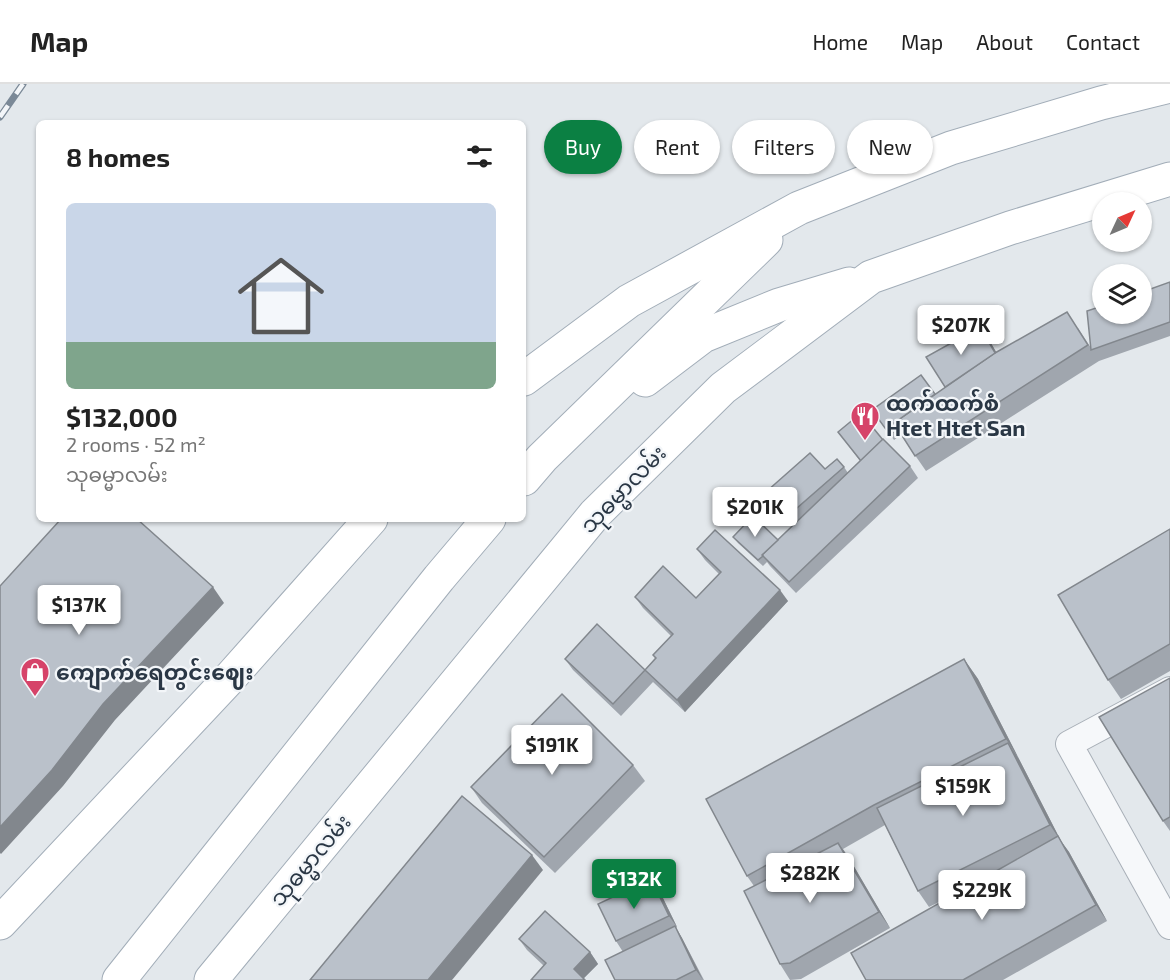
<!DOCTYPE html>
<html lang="en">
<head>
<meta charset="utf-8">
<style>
  body { margin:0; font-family:"Exo 2","Noto Sans Myanmar",sans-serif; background:#f2f2f2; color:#222; height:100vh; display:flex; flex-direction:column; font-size:22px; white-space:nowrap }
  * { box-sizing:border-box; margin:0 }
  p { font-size:20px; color:#767676 }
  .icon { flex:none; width:33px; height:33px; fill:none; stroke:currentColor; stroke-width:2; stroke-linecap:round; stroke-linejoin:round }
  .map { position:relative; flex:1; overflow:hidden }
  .details { position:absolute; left:36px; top:36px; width:490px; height:402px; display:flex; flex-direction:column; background:#fff; border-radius:9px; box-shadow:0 2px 4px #0004 }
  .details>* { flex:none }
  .guide { position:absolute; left:544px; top:36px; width:536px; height:54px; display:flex; gap:12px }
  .needle { width:39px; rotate:46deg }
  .controls { position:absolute; left:1092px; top:108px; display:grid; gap:12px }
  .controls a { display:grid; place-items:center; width:60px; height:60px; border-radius:50%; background:#fff; box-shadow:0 2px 4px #0004; font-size:30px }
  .price { position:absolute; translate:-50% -51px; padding:0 14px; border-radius:6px; background:#fff; color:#222; font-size:20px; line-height:39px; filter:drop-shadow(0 2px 3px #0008) }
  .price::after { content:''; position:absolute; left:50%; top:36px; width:18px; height:14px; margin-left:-9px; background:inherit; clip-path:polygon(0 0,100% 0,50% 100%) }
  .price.current { background:#0b8043; color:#fff }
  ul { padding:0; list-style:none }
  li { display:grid; align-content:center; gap:12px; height:318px; padding:0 30px }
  li span { display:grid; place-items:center; height:186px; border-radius:9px; color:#555 }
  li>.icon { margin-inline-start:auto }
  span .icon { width:108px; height:108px; fill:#fffc; stroke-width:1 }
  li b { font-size:26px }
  h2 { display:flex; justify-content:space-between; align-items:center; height:72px; padding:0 30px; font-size:26px }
  .pill { padding:0 21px; border-radius:27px; background:#fff; box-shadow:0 2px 4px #0004; font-size:21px; line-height:54px }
  .pill.current { background:#0b8043; color:#fff }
  header { display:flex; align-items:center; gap:36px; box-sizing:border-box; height:84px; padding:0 30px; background:#fff; border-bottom:2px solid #e0e0e0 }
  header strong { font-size:28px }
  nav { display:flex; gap:33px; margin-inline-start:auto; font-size:21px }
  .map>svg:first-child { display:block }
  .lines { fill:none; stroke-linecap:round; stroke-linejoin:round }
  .service-casing { stroke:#a8afb7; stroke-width:28 }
  .primary-casing { stroke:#a2adb8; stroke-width:35 }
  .service { stroke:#f6f8fa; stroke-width:26 }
  .primary { stroke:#fff; stroke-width:33 }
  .rail-casing { stroke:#7b8997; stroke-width:7 }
  .rail { stroke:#f3f6f9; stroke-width:4.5; stroke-dasharray:14; stroke-linecap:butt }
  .wall { fill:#a0a6ae }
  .shaded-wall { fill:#82878d }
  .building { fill:#bac1ca; stroke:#82878d; stroke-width:1.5 }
  .labels { text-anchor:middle; stroke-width:4.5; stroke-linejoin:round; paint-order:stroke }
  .poi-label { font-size:22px; font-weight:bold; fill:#2a3745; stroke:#f3f6f9; text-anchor:start }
  .street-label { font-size:22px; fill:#2a3745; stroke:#f3f6f9 }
</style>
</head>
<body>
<header>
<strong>Map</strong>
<nav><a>Home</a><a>Map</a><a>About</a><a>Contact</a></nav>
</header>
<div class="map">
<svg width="1170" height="896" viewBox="0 0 1170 896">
  <rect width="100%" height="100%" fill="#e3e8ec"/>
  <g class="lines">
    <g class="service-casing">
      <path id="service" d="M1170 606 1069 660 1170 842"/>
    </g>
    <g class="primary-casing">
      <g id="primary">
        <path d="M524 295 629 217 799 124 951 64 1101 19 1170 2"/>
        <path d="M645 296 703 252 779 221 849 200"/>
        <path d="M524 395 542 374 766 156"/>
        <path d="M0 839 228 596 371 435"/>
        <path d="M119 896 439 494 489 435"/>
        <path d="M211 896 595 430 723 304 871 193 1010 144 1170 95"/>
      </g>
    </g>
    <use href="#service" class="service"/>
    <use href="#primary" class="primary"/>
    <g class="rail-casing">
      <path id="rail" d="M0 33 23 0"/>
    </g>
    <use href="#rail" class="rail"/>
  </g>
  <g class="wall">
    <path d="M1170 198V252L1099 277 926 387 901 351 894 356 872 326 935 310 945 303 980 243 988 254 996 268 1078 244 1091 264Z"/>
    <path d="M838 348 883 356 910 382 918 394 796 509 770 482 767 478 763 482 738 459 733 453 778 456 795 440 775 418 767 407 825 385 844 383 848 389 860 377Z"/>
    <path d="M1170 445V587L1121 615 1108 596Z"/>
    <path d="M697 465 788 517 685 628 653 598 621 632 573 586 565 575 645 586 655 574 653 571 671 552 643 524 635 513 696 514 719 490 705 476Z"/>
    <path d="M964 575 978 595 1061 757 1069 768 1107 837 1003 896H866L951 812 929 823 918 807 885 741 843 765 849 774 890 844 801 895 790 896 780 880 754 802 747 792Z"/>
    <path d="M1170 594V747L1163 737Z"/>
    <path d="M633 681 645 697 555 789 482 719 471 703Z"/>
    <path d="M651 795 659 806 677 843 676 844 682 854 704 896H615L623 868 616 857Z"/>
    <path d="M519 855 590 868 598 880 584 894 544 882 527 866Z"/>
  </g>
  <g class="shaded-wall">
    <path d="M980 243 988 254 1006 285 998 274Z"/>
    <path d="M213 503 224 519 115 636 63 702 1 770 0 769V743L103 620Z"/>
    <path d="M780 506 788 517 685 628 677 616Z"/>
    <path d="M964 575 978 595 1019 675 1006 655Z"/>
    <path d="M1008 659 1019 675 1061 757 1069 768 1107 837 1096 821 1058 753 1050 741Z"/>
    <path d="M838 759 849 774 890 844 879 828Z"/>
    <path d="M532 771 543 786 452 896H428Z"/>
    <path d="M651 795 659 806 677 843 669 832Z"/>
    <path d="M675 842 682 854 703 896 696 886Z"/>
    <path d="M590 868 598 880 582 896 574 885Z"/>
  </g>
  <g class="building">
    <path d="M1170 198V238L1091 266 1087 227 1102 222V230H1142V208Z"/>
    <path d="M1067 228 1088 261 915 372 894 339 995 269Z"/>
    <path d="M980 243 995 269 945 303 926 273Z"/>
    <path d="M921 291 935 310 894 339 897 345 890 351 872 326Z"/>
    <path d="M861 329 883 356 861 377 838 348Z"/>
    <path d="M883 355 910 382 789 498 762 471Z"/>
    <path d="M810 369 825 385 837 375 844 383 789 431 767 407Z"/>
    <path d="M753 432 778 456 762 471 763 472 758 476 733 453Z"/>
    <path d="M61 435H137L213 503 103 620 52 686 0 743V502Z"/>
    <path d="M1170 445V560L1108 596 1058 511Z"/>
    <path d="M715 446 780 506 677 616 645 586 613 620 565 575 597 540 645 586 656 574 653 571 673 550 635 513 663 482 696 514 721 488 697 465Z"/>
    <path d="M964 575 1006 655 874 721 747 792 706 715Z"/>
    <path d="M1170 594V733L1163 737 1099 633Z"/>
    <path d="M562 610 633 681 544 773 471 703Z"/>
    <path d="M1008 659 1050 741 918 807 877 724Z"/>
    <path d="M462 712 532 771 428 896H310Z"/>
    <path d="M1058 752 1096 821 963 896H866L851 869Z"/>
    <path d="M838 759 879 828 790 879 780 880 744 807Z"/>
    <path d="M651 795 669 832 616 857 598 820Z"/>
    <path d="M545 827 590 868 574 885 585 896H531L546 879 519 855Z"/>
    <path d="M675 842 696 886 676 896H615L605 876Z"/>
  </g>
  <defs>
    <g id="restaurant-pin" transform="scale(1.5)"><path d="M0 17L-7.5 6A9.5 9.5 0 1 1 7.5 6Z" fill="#d64369" stroke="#f3f6f9"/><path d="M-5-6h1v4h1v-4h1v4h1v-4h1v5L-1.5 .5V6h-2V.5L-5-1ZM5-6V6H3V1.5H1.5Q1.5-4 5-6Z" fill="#fff"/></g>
    <g id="shop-pin" transform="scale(1.5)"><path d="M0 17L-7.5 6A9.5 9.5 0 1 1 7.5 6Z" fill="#d64369" stroke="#f3f6f9"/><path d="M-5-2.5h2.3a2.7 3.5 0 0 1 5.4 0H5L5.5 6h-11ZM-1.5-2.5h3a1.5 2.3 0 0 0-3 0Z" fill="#fff"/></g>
  </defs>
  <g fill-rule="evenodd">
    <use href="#restaurant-pin" x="865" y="332"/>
    <use href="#shop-pin" x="35" y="588"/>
  </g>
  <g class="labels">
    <g class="poi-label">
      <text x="886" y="327">ထက်ထက်စံ<tspan x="886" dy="25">Htet Htet San</tspan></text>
      <text x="56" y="596">ကျောက်ရေတွင်းဈေး</text>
    </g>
    <g class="street-label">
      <text transform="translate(623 405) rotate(-46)" y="8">သုဓမ္မာလမ်း</text>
      <text transform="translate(310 776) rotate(-50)" y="8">သုဓမ္မာလမ်း</text>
    </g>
  </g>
</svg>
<div class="controls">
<a><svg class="needle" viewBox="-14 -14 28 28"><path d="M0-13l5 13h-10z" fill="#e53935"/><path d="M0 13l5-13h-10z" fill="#767676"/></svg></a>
<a><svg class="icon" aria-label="layers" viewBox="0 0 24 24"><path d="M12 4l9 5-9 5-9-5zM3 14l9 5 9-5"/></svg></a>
</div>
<b class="price" style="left:961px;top:272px">$207K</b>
<b class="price" style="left:755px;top:454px">$201K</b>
<b class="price" style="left:79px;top:552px">$137K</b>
<b class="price" style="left:552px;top:692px">$191K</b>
<b class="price" style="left:963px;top:733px">$159K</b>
<b class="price" style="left:810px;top:820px">$282K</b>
<b class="price current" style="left:634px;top:826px">$132K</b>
<b class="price" style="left:982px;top:837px">$229K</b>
<div class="guide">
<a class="pill current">Buy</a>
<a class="pill">Rent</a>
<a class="pill">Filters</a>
<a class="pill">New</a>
</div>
<section class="details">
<h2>8 homes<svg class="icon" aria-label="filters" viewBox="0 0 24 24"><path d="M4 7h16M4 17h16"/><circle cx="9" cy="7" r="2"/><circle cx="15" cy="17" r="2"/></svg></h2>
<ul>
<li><span style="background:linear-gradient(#c9d6e8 75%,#7fa58c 0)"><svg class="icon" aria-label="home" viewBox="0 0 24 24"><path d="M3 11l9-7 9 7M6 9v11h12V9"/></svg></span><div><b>$132,000</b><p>2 rooms · 52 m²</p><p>သုဓမ္မာလမ်း</p></div></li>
</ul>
</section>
</div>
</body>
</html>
